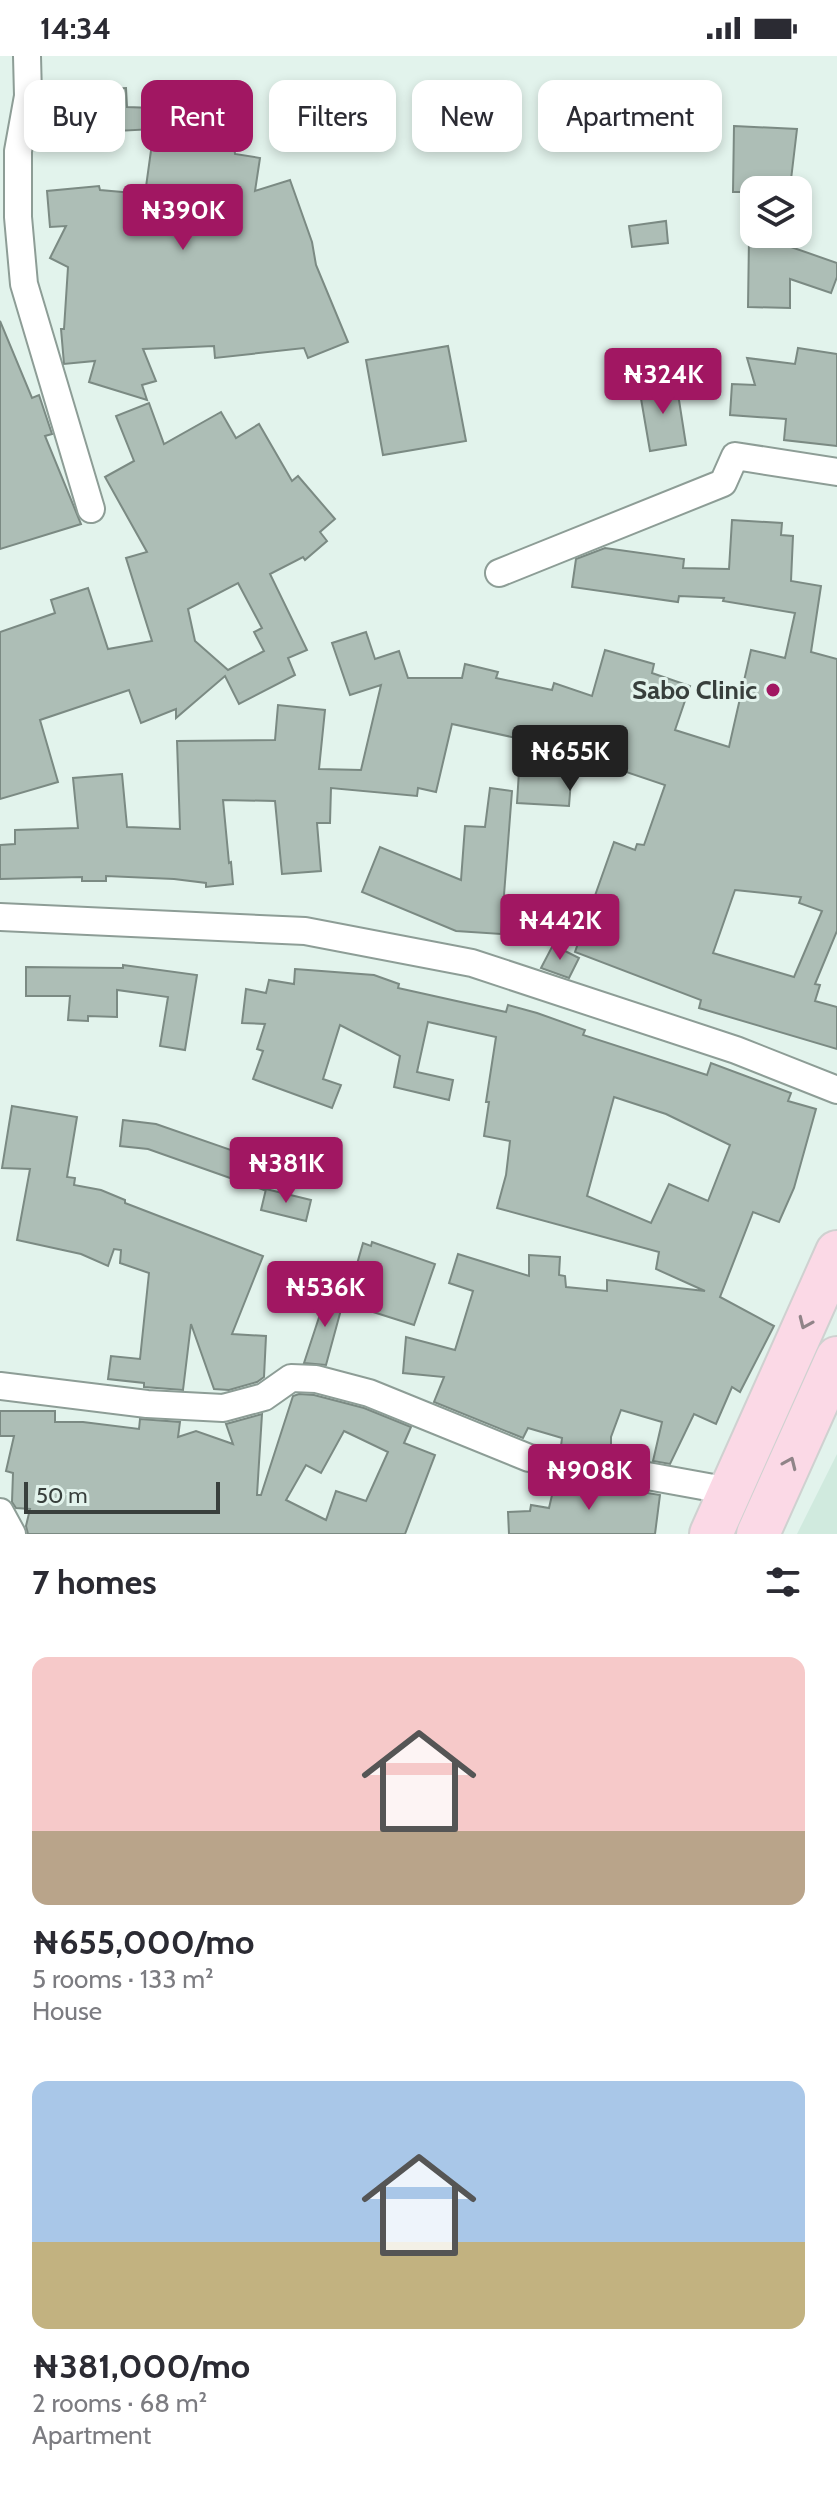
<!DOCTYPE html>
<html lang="en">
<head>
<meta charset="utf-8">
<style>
  body { margin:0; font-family:Cabin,sans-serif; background:#f2f2f3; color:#2b2b33; height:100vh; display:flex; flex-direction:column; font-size:30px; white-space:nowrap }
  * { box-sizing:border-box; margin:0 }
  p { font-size:26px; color:#7c7c81 }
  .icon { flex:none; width:44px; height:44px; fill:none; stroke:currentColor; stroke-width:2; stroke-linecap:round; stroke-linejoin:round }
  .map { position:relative; height:1478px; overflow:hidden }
  .details { display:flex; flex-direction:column; background:#fff; flex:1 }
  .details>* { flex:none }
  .top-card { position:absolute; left:24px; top:24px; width:790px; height:72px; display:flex; gap:16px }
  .tools { position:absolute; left:740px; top:120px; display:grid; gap:16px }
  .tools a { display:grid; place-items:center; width:72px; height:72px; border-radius:16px; background:#fff; box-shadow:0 4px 12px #0003; font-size:40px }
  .scale { position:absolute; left:24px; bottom:20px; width:196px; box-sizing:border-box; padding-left:8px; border:4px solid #383f3c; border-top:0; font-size:22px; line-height:28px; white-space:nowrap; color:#383f3c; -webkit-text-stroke:6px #e2f3ec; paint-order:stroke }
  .price { position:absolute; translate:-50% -68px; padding:0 18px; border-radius:8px; background:#a11762; color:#fff; font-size:26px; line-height:52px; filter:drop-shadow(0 2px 4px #0008) }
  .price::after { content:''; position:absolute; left:50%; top:48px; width:24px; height:18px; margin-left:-12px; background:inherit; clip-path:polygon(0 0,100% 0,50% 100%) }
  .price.selected { background:#222; color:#fff }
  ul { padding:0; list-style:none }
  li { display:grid; align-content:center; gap:16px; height:424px; padding:0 32px }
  li span { display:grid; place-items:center; height:248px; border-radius:16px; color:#555 }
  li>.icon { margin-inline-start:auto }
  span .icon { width:144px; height:144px; fill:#fffc; stroke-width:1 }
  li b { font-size:34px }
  h2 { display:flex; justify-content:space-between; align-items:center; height:96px; padding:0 32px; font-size:34px }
  .tag { padding:0 28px; border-radius:16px; background:#fff; box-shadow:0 4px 12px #0003; font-size:28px; line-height:72px }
  .tag.selected { background:#a11762; color:#fff }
  .status { display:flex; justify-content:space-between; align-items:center; height:56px; padding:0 40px; background:#fff; direction:ltr }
  .status svg { height:22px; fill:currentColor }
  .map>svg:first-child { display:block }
  .built { fill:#d0eade }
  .building { fill:#adbeb6; stroke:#7b8a83; stroke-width:2; fill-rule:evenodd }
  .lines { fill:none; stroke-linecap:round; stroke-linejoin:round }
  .minor-casing { stroke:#8d9d96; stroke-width:30 }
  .primary-casing { stroke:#cfd1d0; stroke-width:46 }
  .minor { stroke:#fff; stroke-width:26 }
  .primary { stroke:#fbd9e6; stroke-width:42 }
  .oneway { stroke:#908488 }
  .poi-dot { fill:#a11762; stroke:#e2f3ec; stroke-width:3 }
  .labels { text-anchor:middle; stroke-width:6; stroke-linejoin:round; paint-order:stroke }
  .poi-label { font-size:26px; font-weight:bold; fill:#383f3c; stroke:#e2f3ec; text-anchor:end }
</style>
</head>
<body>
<div class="status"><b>14:34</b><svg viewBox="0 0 49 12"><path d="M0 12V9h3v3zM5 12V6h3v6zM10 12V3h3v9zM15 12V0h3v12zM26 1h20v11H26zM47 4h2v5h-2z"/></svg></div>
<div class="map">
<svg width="837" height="1478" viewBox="0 0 837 1478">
  <rect width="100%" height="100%" fill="#e2f3ec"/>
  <path class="built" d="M837 1398V1478H797Z"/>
  <g class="building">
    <path d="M126 32 127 51 180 53 179 61 231 55 235 98 260 102 255 135 290 124 312 186 316 209 348 286 308 302 304 292 215 302 214 290 143 293 156 325 142 329 147 344 89 326 95 305 64 308 61 273H64L68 211 50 202 66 170 50 171 47 135 99 130 100 134 145 138 154 73 58 78 56 55 69 54 68 35Z"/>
    <path d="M734 70 797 73 790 132 760 129V134L754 136H733Z"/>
    <path d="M666 165 668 187 632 191 629 170Z"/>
    <path d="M749 182 791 183V191L837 207V221L831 237 790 223V252L748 251Z"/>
    <path d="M0 265 32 342 39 339 52 378 45 380 81 468 0 493Z"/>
    <path d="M448 290 466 385 383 399 366 304Z"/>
    <path d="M798 292 837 298V390L784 384 786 363 730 359 732 328 755 329 747 302 795 308Z"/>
    <path d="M676 325 686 389 650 395 639 331Z"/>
    <path d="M149 347 164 388 221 356 236 382 259 368 292 425 298 420 335 463 320 476 327 485 305 504 303 501 270 518 307 594 288 602 295 619 239 648 225 620 176 662V653L141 667 129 634 40 664 58 726 0 743V576L55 557 51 544 88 532 108 593 152 585 126 502 147 496 105 421 134 405 116 360ZM238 527 262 572 254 576 264 595 228 614 195 585 188 553Z"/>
    <path d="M732 464 782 467 781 479 793 480 791 525 821 530 811 596 837 603V875L815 928 820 929 815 945 837 951V993L699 952 701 944 575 896 614 786 635 794 637 788 644 789 665 729 573 698 569 750 517 747 521 683 452 668 436 736 418 732 417 740 331 732 330 767H317L321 815 282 818 275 745 223 744 229 807 231 806 233 828 206 831V827L174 823 106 820V825H82V821L0 823V789L15 788V774L78 772 73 722 122 718 127 771 180 773 177 685 275 684 278 649 325 654 319 713 361 714 381 629 350 639 332 587 366 576 375 603 399 595 408 622H462L465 608 498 616 496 622 552 634 554 627 592 640 605 594 654 608 652 617 690 630 675 674 729 691 751 594 785 602 795 557 723 545 724 542 679 540 678 546 572 531 576 503 605 492 684 503 683 512 729 513ZM735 834 801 841 799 847 822 855 794 921 713 897Z"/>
    <path d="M490 732 512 735 501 878 456 875 362 836 380 791 461 824 465 770 485 771Z"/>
    <path d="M553 889 579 902 569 922 541 912Z"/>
    <path d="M123 909 197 919 185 994 160 990 168 941 117 934V961L88 960V965L68 964 70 940H26V911L123 912Z"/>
    <path d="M295 913 374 919 399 928 398 932 506 956 508 949 537 957 585 974 583 979 707 1019 711 1007 791 1037 788 1045 816 1053 794 1132 779 1166 753 1156 720 1241 774 1270 740 1336 732 1331 716 1368 694 1358 670 1408 653 1405 662 1366 621 1354 611 1381V1398L561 1390 562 1382 528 1372 523 1382 434 1346 444 1321 403 1317 406 1281 455 1294 473 1235 449 1227 458 1198 529 1220V1199L560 1201 559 1219 565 1220 566 1231 607 1235V1224L705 1235 656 1213 659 1196 497 1152 506 1119 510 1085 484 1080 489 1046H486L496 981 428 966 417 1016 453 1024 449 1044 394 1031 400 1000 340 969 323 1023 341 1029 332 1052 253 1023 263 995 257 993 265 968 242 967 246 933 266 937 269 924 294 928ZM614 1041 666 1058 730 1089 708 1145 669 1128 651 1167 587 1140Z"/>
    <path d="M12 1050 77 1061 67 1121 75 1122 74 1129 101 1134 125 1144V1147L263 1200 232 1278 266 1280 264 1321 257 1326 229 1334 214 1333 191 1268 183 1334 144 1331V1327L108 1323 111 1300 140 1303 149 1217 120 1207 121 1194 114 1193 108 1210 81 1198 17 1184 30 1113 2 1112Z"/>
    <path d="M123 1064 156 1068 274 1109 264 1134 148 1093 120 1090Z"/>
    <path d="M266 1133 311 1144 306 1165 261 1154Z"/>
    <path d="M372 1186 435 1208 414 1269 351 1249 357 1208 363 1187 371 1190Z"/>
    <path d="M328 1234 345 1239 326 1309 304 1307Z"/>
    <path d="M299 1338 314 1339 364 1352 411 1371 404 1387 435 1399 405 1478H28L26 1470 30 1453 16 1452 12 1446 13 1417 6 1415 14 1380H0V1355H55V1366H83L139 1373 140 1363 180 1366 178 1381 196 1375 233 1388 226 1368 262 1358 257 1439H261L293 1340ZM344 1375 388 1396 366 1445 336 1435 326 1464 286 1444 306 1409 321 1417Z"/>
    <path d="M556 1422 660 1439 655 1478H509L508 1456 530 1455 531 1449 549 1452Z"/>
  </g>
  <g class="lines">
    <g class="minor-casing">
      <g id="minor">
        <path d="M27 0 28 40 18 95V161L24 228 91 453"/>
        <path d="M499 517 723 427 735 400 837 416"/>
        <path d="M0 861 305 875 472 907 736 994 837 1034"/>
        <path d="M0 1330 147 1348 223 1352 264 1341 291 1322 316 1323 369 1337 529 1402 620 1415 730 1435"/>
        <path d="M0 1456 12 1478"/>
      </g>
    </g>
    <g class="primary-casing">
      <g id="primary">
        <path d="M711 1478 837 1196"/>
        <path d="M758 1478 837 1302"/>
      </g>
    </g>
    <use href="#minor" class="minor"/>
    <use href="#primary" class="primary"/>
  </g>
  <defs><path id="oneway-chevron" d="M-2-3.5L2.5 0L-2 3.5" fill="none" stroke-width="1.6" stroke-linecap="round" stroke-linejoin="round" transform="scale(2)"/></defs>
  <g class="oneway">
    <use href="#oneway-chevron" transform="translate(805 1267) rotate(114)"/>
    <use href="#oneway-chevron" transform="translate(790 1407) rotate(-66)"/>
  </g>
  <circle class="poi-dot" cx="773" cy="634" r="8"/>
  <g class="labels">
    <g class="poi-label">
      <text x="757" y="643">Sabo Clinic</text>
    </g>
  </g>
</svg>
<div class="tools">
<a><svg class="icon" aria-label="layers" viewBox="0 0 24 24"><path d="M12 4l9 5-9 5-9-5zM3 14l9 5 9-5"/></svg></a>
</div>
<div class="scale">50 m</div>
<b class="price" style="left:183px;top:196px">₦390K</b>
<b class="price" style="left:663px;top:360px">₦324K</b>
<b class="price selected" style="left:570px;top:737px">₦655K</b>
<b class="price" style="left:560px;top:906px">₦442K</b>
<b class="price" style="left:286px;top:1149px">₦381K</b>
<b class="price" style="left:325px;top:1273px">₦536K</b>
<b class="price" style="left:589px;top:1456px">₦908K</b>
<div class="top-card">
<a class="tag">Buy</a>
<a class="tag selected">Rent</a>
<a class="tag">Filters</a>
<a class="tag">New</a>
<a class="tag">Apartment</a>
</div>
</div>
<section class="details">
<h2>7 homes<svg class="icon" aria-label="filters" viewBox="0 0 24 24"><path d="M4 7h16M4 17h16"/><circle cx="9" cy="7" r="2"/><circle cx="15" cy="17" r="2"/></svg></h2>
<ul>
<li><span style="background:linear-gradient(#f6c9c9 70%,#b9a48a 0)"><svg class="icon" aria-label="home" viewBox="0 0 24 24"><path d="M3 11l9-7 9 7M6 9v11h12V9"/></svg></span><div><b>₦655,000/mo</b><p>5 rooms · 133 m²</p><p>House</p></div></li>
<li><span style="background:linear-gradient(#a9c7e8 65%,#c2b280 0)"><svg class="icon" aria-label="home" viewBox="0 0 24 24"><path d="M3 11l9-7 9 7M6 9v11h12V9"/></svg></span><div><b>₦381,000/mo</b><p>2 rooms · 68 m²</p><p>Apartment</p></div></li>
</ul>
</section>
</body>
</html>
